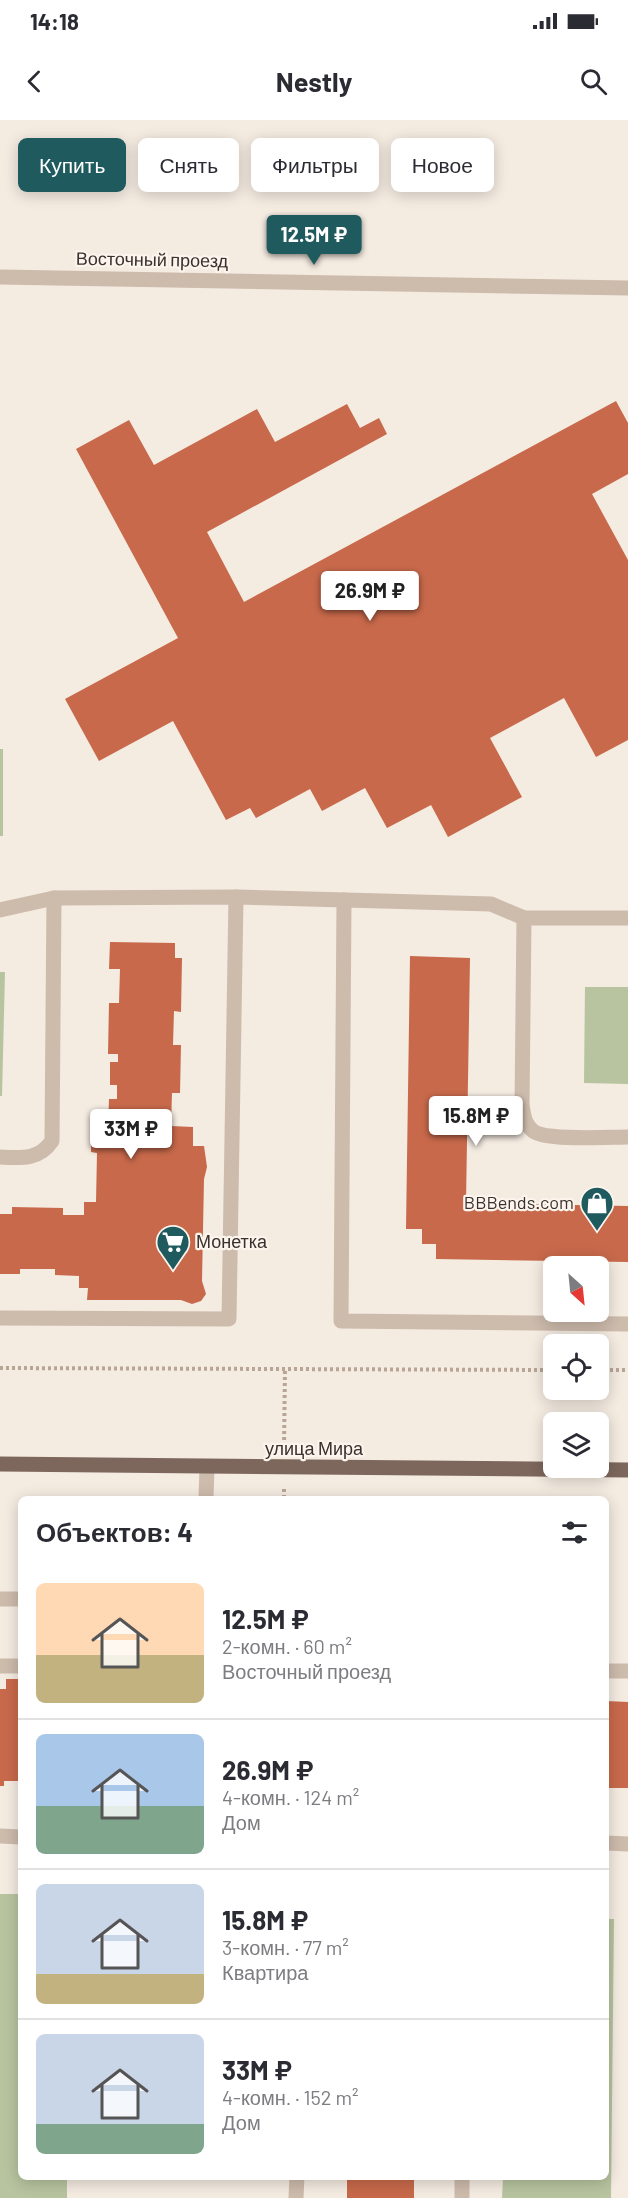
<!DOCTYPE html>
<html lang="ru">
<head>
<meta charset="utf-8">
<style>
  body { margin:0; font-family:Barlow,sans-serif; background:#f7f7f7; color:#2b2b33; height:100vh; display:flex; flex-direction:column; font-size:22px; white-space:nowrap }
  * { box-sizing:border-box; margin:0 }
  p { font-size:20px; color:#7c7c81 }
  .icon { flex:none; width:33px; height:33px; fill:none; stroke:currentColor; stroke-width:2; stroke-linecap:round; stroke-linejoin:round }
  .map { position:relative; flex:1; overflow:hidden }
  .side { position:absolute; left:18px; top:1376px; width:591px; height:684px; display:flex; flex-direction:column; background:#fff; border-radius:9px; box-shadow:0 3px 15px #0003 }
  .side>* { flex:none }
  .guide { position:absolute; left:18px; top:18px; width:592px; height:54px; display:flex; gap:12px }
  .needle { width:39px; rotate:153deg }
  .tools { position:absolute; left:543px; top:1136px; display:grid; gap:12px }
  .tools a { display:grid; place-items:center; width:66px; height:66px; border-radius:9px; background:#fff; box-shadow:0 3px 15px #0003; font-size:30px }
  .price { position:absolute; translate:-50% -51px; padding:0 14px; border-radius:6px; background:#fff; color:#222; font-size:20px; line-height:39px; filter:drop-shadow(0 2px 3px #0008) }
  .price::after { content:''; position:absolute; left:50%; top:36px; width:18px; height:14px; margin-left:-9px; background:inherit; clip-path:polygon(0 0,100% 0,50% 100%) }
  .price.on { background:#1f5a5e; color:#fff }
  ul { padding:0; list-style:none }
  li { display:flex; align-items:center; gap:18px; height:150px; padding:0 18px }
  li+li { border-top:2px solid #e1e1e2 }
  li span { display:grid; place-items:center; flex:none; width:168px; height:120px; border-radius:9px; color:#555 }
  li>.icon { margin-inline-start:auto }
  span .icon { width:72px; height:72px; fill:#fffc; stroke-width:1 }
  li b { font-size:26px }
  h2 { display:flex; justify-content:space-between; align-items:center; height:72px; padding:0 18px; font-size:26px }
  .pill { padding:0 21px; border-radius:9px; background:#fff; box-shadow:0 3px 15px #0003; font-size:21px; line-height:54px }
  .pill.on { background:#1f5a5e; color:#fff }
  .status { display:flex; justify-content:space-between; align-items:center; height:42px; padding:0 30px; background:#fff; direction:ltr }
  .status svg { height:16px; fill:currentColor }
  header { display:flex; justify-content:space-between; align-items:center; height:78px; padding:0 18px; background:#fff; font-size:27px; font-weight:700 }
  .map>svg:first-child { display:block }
  .green { fill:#b8c4a0 }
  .building { fill:#c8694b }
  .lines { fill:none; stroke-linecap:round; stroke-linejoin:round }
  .path { stroke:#b9a596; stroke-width:4; stroke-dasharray:3 3; stroke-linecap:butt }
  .minor { stroke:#cdbbac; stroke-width:15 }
  .major { stroke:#7d675c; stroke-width:15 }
  .labels { text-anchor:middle; stroke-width:4.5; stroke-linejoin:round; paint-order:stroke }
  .street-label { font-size:18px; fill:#3b302b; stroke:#fbf5ee }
  .poi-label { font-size:18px; fill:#3b302b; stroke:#fbf5ee; text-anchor:end }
</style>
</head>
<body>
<div class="status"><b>14:18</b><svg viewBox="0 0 49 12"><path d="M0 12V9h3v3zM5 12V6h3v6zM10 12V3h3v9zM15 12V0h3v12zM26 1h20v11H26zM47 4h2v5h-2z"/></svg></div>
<header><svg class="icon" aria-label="back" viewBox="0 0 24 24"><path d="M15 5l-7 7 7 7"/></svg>Nestly<svg class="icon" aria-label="search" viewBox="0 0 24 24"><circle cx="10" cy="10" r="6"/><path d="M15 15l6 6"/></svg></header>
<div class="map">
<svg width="628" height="2078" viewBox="0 0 628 2078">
  <rect width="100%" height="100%" fill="#f4ebe1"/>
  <g class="green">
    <rect x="0" y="629" width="3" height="87"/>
    <path d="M0 852H5L2 976H0Z"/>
    <path d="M585 867H628V964L584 963Z"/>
    <path d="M0 1774H21V2056L67 2057V2078H0Z"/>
    <path d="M606 1799H614L611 2078H502L503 2057 606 2056Z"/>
  </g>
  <g class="building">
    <path d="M616 281 628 303V354L592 374 628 440V620L596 637 564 578 490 618 522 677 448 717 431 685 387 708 365 668 322 691 310 669 256 698 250 688 226 700 173 601 99 641 65 579 178 518 76 329 129 300 154 345 257 289 275 322 347 284 360 308 379 298 387 314 207 412 244 482Z"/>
    <path d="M110 822 175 823V838H182L181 892 174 891 173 925H181L180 973H172L171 1006 193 1007V1026H204L207 1047 204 1059 202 1161 206 1174 201 1181 192 1184 181 1180H87L88 1168H79V1156L55 1155V1149H20V1154H0V1094H12V1087L63 1088V1095H84V1082H96L97 1033 91 1032V1007H108L109 979H117V965H110V942H118V934H108L109 883H119L120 849H109Z"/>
    <path d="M410 836 470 838 466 1083 628 1086V1142L436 1139V1124H422V1109H406Z"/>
    <path d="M6 1559H21V1661H4V1666H0V1569H6Z"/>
    <path d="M606 1581 628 1582V1668H606Z"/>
    <rect x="347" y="2056" width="67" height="22"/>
  </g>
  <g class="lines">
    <g class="path">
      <path d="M0 1248 554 1250"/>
      <path d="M598 1250H628"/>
      <path d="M284 1326 285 1249"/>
      <path d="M284 1378V1369"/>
    </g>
    <g class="minor">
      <path d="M0 157 628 168"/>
      <path d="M344 780 341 1201 628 1204"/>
      <path d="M0 790 54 778 236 777 491 784 524 798"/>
      <path d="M628 798H524L522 985C524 996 524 1003 533 1011 546 1021 609 1017 628 1017"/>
      <path d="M0 1037C22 1038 39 1040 52 1021L54 778"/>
      <path d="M0 1198 229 1199 236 777"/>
      <path d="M206 1378 207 1348"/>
      <path d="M0 1479H21"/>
      <path d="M0 1546H21"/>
      <path d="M606 1551H628"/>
      <path d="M0 1716 21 1717"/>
      <path d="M606 1723 628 1724"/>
      <path d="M296 2078 297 2056"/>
      <path d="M462 2078V2056"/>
    </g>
    <path class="major" d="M0 1344 628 1350"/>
  </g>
  <defs>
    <g id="shop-pin" transform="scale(1.725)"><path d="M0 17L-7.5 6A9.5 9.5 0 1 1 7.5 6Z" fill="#1f5a5e" stroke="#fbf5ee"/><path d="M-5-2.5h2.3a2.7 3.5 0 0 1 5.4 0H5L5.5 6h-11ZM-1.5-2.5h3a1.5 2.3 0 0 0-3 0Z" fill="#fff"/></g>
    <g id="supermarket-pin" transform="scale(1.725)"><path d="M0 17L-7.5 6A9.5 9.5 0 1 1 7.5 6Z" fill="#1f5a5e" stroke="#fbf5ee"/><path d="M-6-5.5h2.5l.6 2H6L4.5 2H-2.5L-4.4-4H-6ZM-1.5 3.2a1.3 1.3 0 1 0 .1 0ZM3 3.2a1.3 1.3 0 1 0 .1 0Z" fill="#fff"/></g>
  </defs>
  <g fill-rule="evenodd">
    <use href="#shop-pin" x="597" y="1083"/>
    <use href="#supermarket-pin" x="173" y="1122"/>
  </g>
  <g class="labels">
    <g class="street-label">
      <text transform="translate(152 140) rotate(1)" y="6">Восточный проезд</text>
      <text x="314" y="1335">улица Мира</text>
    </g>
    <g class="poi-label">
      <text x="574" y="1089">BBBends.com</text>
      <text x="196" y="1128" text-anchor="start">Монетка</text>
    </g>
  </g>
</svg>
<div class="tools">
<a><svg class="needle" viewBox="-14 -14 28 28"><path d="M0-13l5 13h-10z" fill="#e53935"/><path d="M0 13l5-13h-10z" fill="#7c7c81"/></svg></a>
<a><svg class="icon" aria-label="locate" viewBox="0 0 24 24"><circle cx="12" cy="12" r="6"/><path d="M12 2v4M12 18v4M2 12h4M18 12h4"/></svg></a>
<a><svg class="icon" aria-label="layers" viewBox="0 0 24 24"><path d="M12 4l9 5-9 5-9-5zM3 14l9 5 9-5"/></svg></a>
</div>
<b class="price on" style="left:314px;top:146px">12.5M ₽</b>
<b class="price" style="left:370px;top:502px">26.9M ₽</b>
<b class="price" style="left:476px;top:1027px">15.8M ₽</b>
<b class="price" style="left:131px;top:1040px">33M ₽</b>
<div class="guide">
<a class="pill on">Купить</a>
<a class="pill">Снять</a>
<a class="pill">Фильтры</a>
<a class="pill">Новое</a>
</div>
<section class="side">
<h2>Объектов: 4<svg class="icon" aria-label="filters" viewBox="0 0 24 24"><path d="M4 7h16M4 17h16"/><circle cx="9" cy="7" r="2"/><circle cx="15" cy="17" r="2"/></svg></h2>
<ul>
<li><span style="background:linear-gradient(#ffd9b3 60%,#c2b280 0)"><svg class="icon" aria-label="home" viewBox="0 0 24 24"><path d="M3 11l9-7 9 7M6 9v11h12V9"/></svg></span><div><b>12.5M ₽</b><p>2-комн. · 60 m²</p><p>Восточный проезд</p></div></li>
<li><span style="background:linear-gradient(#a9c7e8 60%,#7fa58c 0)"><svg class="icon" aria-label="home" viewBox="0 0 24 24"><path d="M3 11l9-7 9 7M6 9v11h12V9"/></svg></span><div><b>26.9M ₽</b><p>4-комн. · 124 m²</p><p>Дом</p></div></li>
<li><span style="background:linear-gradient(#c9d6e8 75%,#c2b280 0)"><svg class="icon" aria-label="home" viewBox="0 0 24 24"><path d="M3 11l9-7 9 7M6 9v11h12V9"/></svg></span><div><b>15.8M ₽</b><p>3-комн. · 77 m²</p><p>Квартира</p></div></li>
<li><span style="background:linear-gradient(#c9d6e8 75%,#7fa58c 0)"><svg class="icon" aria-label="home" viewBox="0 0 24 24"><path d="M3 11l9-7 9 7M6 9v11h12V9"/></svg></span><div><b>33M ₽</b><p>4-комн. · 152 m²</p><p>Дом</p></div></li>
</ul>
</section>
</div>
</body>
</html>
